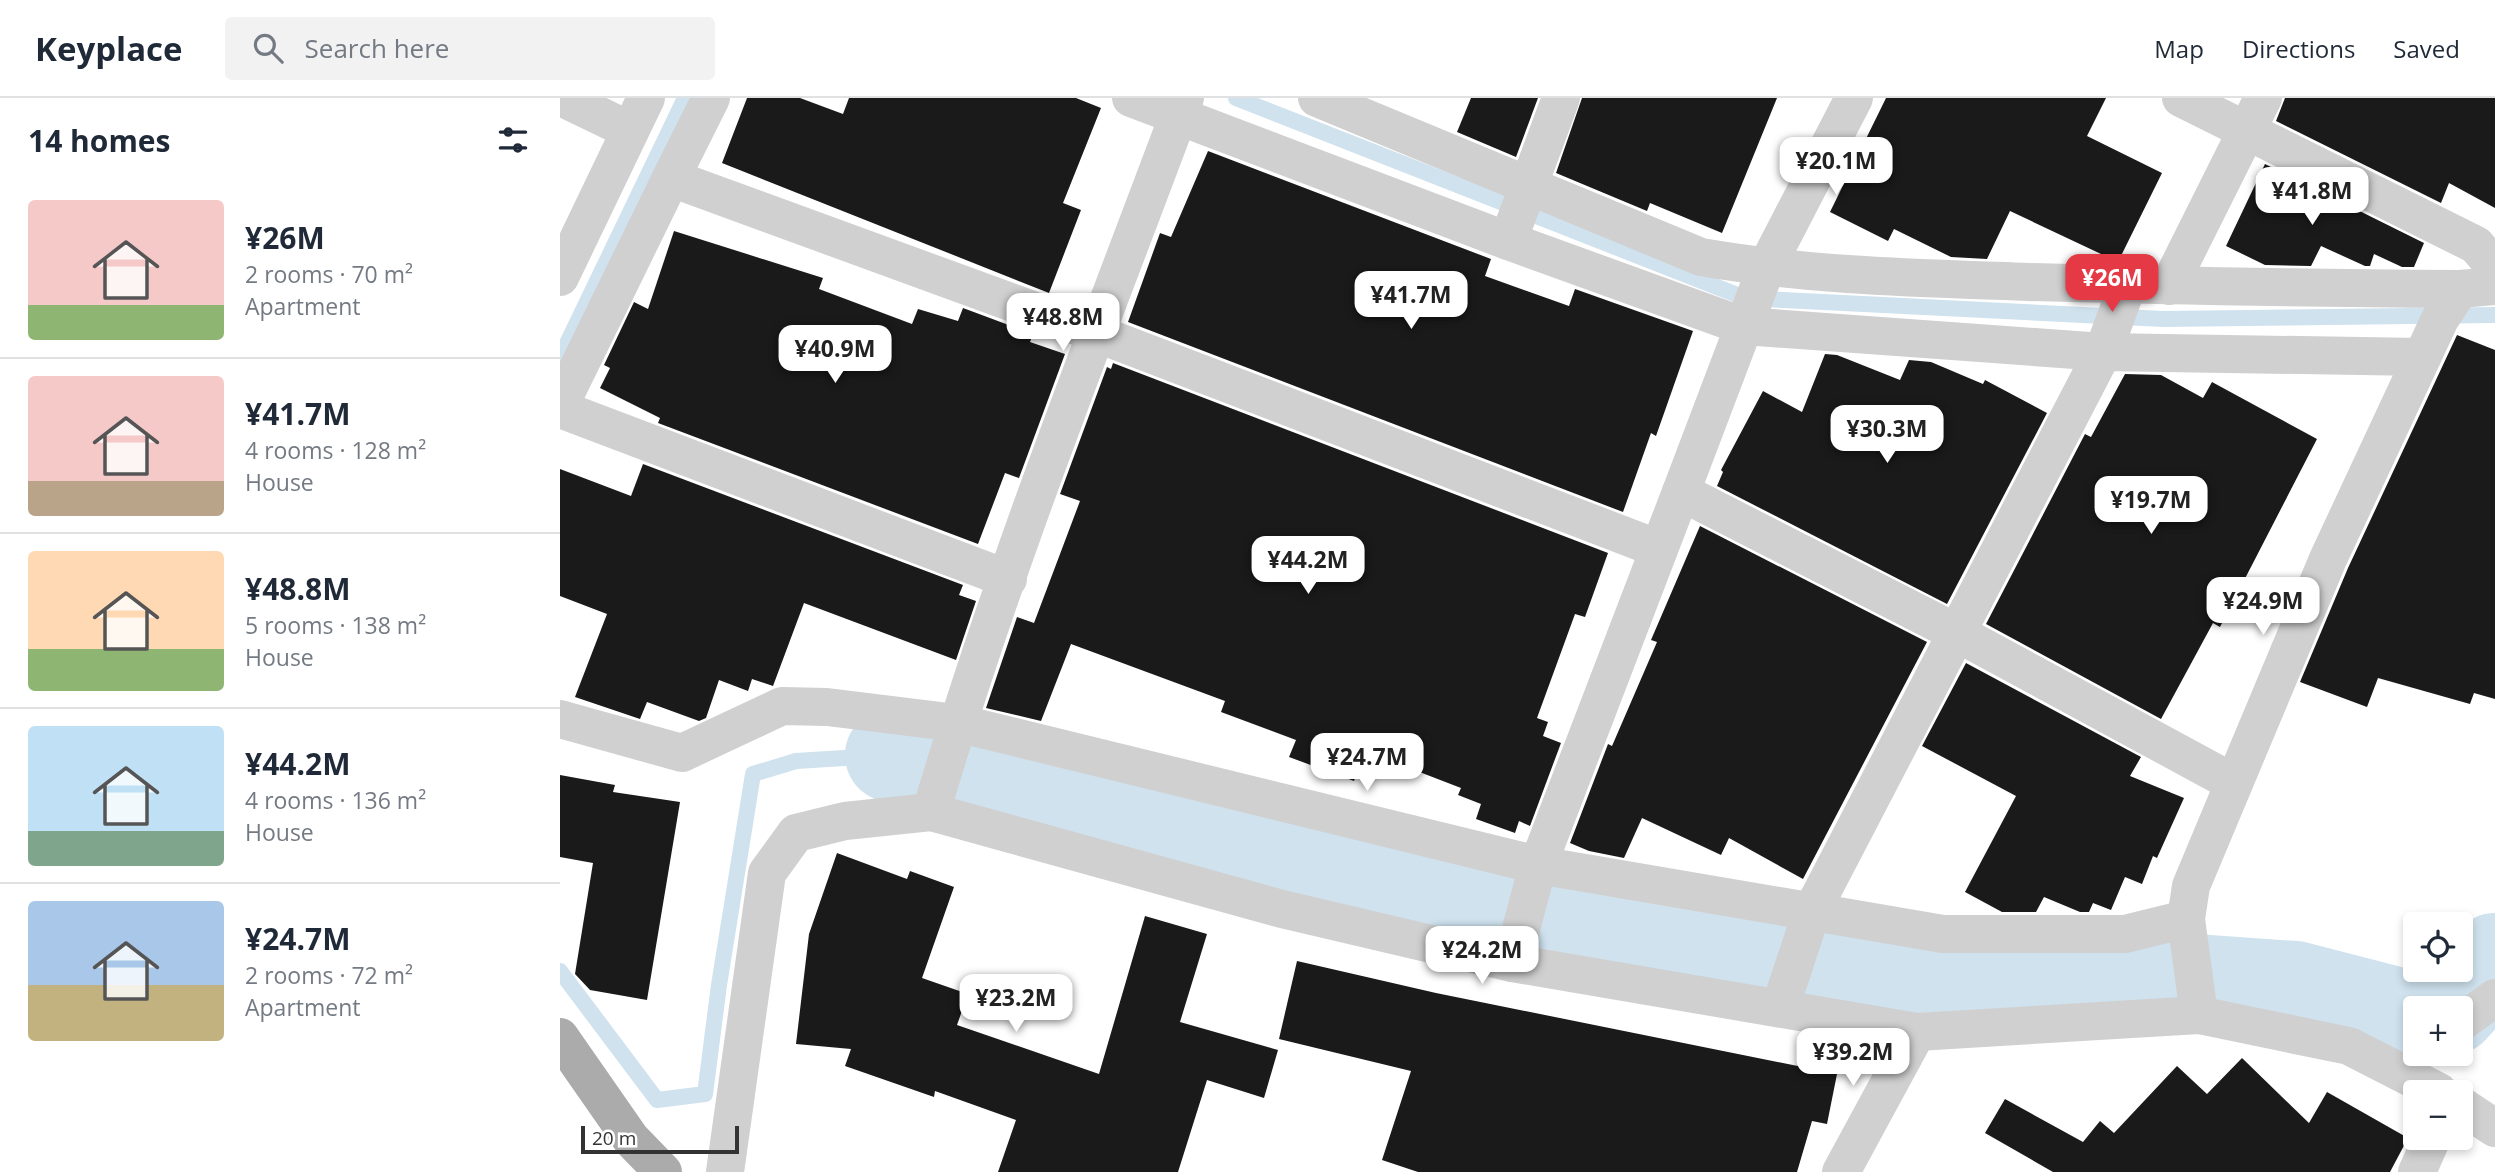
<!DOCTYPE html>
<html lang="en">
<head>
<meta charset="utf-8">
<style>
  body { margin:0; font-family:"Open Sans",sans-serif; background:#f2f2f3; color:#1f2937; height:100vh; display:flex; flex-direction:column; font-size:26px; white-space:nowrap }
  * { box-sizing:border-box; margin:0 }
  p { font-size:23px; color:#747a83 }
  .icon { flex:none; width:38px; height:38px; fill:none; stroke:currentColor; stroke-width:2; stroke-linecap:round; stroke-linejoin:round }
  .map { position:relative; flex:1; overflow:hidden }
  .side { display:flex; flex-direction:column; background:#fff; width:560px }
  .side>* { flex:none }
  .controls { position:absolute; left:1843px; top:814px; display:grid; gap:14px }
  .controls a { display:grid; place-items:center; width:70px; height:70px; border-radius:7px; background:#fff; box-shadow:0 4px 10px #0003; font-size:35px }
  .scale { position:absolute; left:21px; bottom:18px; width:158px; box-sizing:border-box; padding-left:7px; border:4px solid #333; border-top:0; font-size:19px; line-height:24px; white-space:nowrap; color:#333; -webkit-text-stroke:5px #fff; paint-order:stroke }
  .price { position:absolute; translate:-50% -60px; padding:0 16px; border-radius:14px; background:#fff; color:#222; font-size:23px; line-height:46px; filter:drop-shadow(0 2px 4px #0008) }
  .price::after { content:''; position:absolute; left:50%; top:42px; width:21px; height:16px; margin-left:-10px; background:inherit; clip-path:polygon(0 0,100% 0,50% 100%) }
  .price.active { background:#e63946; color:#fff }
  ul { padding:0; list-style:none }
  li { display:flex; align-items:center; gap:21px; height:175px; padding:0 28px }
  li+li { border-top:2px solid #e0e1e3 }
  li span { display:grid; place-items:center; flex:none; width:196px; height:140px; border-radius:7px; color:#555 }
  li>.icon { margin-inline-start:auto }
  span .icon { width:84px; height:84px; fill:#fffc; stroke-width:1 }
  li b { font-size:30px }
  h2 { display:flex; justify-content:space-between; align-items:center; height:84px; padding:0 28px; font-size:30px }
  header { display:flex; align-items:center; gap:42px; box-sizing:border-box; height:98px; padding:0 35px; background:#fff; border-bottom:2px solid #e0e1e3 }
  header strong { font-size:33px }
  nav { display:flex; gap:38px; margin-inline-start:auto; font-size:24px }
  .search { width:490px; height:63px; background:#f2f2f3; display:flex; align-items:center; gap:18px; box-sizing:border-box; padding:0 24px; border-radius:7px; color:#747a83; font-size:26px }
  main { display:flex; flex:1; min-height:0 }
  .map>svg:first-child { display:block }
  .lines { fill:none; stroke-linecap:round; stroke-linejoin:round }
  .stream { stroke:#cfe2ee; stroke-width:16 }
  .river { stroke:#cfe2ee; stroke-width:94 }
  .building { fill:#1a1a1a }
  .street { stroke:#d0d0d0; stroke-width:38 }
  .primary { stroke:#ababab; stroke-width:38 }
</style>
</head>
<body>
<header>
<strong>Keyplace</strong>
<div class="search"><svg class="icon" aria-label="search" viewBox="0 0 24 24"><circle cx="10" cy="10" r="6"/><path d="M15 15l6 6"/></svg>Search here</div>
<nav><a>Map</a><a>Directions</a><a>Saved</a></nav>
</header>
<main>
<section class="side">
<h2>14 homes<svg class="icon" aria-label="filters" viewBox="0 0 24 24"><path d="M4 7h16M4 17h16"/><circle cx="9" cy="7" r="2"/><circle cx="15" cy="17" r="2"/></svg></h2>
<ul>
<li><span style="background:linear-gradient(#f6c9c9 75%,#8fb573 0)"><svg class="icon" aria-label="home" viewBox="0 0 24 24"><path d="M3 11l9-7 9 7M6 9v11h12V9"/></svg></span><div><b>¥26M</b><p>2 rooms · 70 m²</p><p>Apartment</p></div></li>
<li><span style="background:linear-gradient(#f6c9c9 75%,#b9a48a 0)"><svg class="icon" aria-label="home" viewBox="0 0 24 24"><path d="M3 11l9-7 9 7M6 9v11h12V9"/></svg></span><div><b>¥41.7M</b><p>4 rooms · 128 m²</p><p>House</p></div></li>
<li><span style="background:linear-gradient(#ffd9b3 70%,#8fb573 0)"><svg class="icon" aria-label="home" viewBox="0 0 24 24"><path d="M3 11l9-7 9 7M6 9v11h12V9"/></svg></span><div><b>¥48.8M</b><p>5 rooms · 138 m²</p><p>House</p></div></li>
<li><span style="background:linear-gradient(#bfe0f5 75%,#7fa58c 0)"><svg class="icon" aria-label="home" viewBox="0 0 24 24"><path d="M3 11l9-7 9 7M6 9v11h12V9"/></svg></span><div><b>¥44.2M</b><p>4 rooms · 136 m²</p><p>House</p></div></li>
<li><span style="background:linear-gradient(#a9c7e8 60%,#c2b280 0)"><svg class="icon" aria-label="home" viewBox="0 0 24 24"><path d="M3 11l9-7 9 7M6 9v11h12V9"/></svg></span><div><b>¥24.7M</b><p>2 rooms · 72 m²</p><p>Apartment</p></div></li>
</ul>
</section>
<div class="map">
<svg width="1935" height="1074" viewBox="0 0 1935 1074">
  <rect width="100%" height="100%" fill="#fff"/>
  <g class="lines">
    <g class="stream">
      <path d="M676 0 1185 200 1603 221 1935 217"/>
      <path d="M0 260 125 0"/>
      <path d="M0 873 97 1002 145 996 159 887 193 676 236 663 332 657"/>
    </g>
    <g class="river">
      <path d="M332 657 513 694 900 801 1261 874 1591 880 1735 890 1855 921"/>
      <path d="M1891 910 1935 862"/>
    </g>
  </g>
  <g class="building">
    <path d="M187 0H240L283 16 289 0H516L541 10 503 105 521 112 489 195 162 65Z"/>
    <path d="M911 0H978L956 59 897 34Z"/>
    <path d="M1022 0H1217L1162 135 1090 105 1087 113 996 75Z"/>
    <path d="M1326 0H1546L1527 38 1602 75 1558 164 1450 113 1427 161 1391 159 1334 131 1328 143 1270 114Z"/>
    <path d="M1725 0H1935V110L1889 85 1881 105 1716 23Z"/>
    <path d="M648 53 931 161 925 178 1009 208 1015 191 1133 233 1096 338 1091 335 1063 414 568 224 600 135 611 139Z"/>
    <path d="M1705 66 1864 145 1854 169H1842L1814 156 1810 168H1805L1761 148 1751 168 1705 167 1666 148Z"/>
    <path d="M114 133 263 180 259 191 352 226 358 211 398 223 403 210 473 236 470 244 505 256 459 380 445 375 418 446 98 325 100 320 40 290 50 270 44 267 74 204 88 211Z"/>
    <path d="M1897 237 1935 252V601L1914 595 1910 606 1818 580 1807 609 1740 584 1788 470Z"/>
    <path d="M1265 256 1277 257 1340 282 1349 262 1371 264 1423 286 1425 282 1487 315 1387 506 1157 388 1163 374 1161 372 1203 293 1242 314Z"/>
    <path d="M553 265 1048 455 1025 519 1015 516 977 620 988 624 983 638 1001 645 970 728 959 723 955 735 916 721 921 706 898 697 901 690 805 653 794 683 729 659 736 642 661 614 665 603 511 546 481 623 426 610 457 519 474 525 520 403 500 396 547 269 551 271Z"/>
    <path d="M1565 276 1601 277 1643 300 1652 284 1757 341 1660 529 1653 525 1601 621 1426 526 1525 336 1531 339Z"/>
    <path d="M83 366 403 487 399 497 416 503 396 562 244 505 213 588 192 581 188 593 159 582 146 620 139 623 87 604 80 621 15 599 47 516 0 498V371L71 398Z"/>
    <path d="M1140 428 1367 544 1243 781 1169 740 1161 757 1082 720 1064 760 1029 753 1010 745 1048 646 1052 648 1097 544 1091 542Z"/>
    <path d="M1406 565 1581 659 1570 678 1624 700 1597 760 1593 758 1582 786 1565 779 1551 812 1533 805 1529 814H1520L1484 799 1476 814H1442L1405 794 1456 698 1362 648Z"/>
    <path d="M0 677 55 687 53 694 120 704 87 902 30 892 15 876 33 765 0 759Z"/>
    <path d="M277 755 347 781 350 773 394 789 362 880 408 896 397 927 539 976 585 818 647 836 620 924 718 952 704 1000 647 982 618 1074H438L456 1022 375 993 374 999 285 968 291 951 236 946 249 836Z"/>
    <path d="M737 863 876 895 1277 976 1267 1026 1252 1023 1237 1074H858L822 1062 851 973 719 941Z"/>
    <path d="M1682 960 1749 1025 1767 994 1848 1040 1830 1074H1493L1425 1035 1445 1001 1523 1044 1540 1023 1554 1035 1617 968 1647 996Z"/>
  </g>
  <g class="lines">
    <g class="street">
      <path d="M3 0 69 32"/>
      <path d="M571 0 948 143"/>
      <path d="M757 0 1141 159C1250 178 1359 180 1469 184 1613 188 1756 190 1900 191L1935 188"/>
      <path d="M1001 0 948 143 1183 228 1543 254 1252 813 1220 910"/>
      <path d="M1294 0 1206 170 1121 394 1397 535 1674 685"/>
      <path d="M1621 0 1916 147 1935 169"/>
      <path d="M111 80 151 0"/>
      <path d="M0 179 86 0"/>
      <path d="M1568 186 1543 254 1862 259"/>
      <path d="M1609 188 1703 0"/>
      <path d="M0 307 111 80 538 236 1099 451"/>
      <path d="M0 311 448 481"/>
      <path d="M0 621 122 655 222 608 267 609 397 625 978 767 1383 836H1565L1626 821"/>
      <path d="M371 714C442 472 537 236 625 0"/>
      <path d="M952 865 978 767 1121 394"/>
      <path d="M1639 917 1626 821 1631 788 1768 461 1880 221 1900 191"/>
      <path d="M1900 925 1935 900"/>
      <path d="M1900 1007 1935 1030"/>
      <path d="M165 1074 207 775 236 735 285 723 371 714 722 811 952 865 1357 934 1639 917 1789 948 1879 994"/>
      <path d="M1281 1074 1357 934"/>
      <path d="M1857 1074 1872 1040"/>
    </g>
    <path class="primary" d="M0 939 71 1041 103 1074"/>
  </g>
</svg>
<div class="controls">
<a><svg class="icon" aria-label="locate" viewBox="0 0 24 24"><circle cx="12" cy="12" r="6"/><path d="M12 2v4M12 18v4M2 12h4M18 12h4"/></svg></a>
<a>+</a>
<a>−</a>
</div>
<div class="scale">20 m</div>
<b class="price" style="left:1276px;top:99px">¥20.1M</b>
<b class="price" style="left:1752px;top:129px">¥41.8M</b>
<b class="price active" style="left:1552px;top:216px">¥26M</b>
<b class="price" style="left:851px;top:233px">¥41.7M</b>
<b class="price" style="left:503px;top:255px">¥48.8M</b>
<b class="price" style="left:275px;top:287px">¥40.9M</b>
<b class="price" style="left:1327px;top:367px">¥30.3M</b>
<b class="price" style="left:1591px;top:438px">¥19.7M</b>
<b class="price" style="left:748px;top:498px">¥44.2M</b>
<b class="price" style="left:1703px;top:539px">¥24.9M</b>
<b class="price" style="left:807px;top:695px">¥24.7M</b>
<b class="price" style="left:922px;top:888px">¥24.2M</b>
<b class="price" style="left:456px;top:936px">¥23.2M</b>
<b class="price" style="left:1293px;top:990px">¥39.2M</b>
</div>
</main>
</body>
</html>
